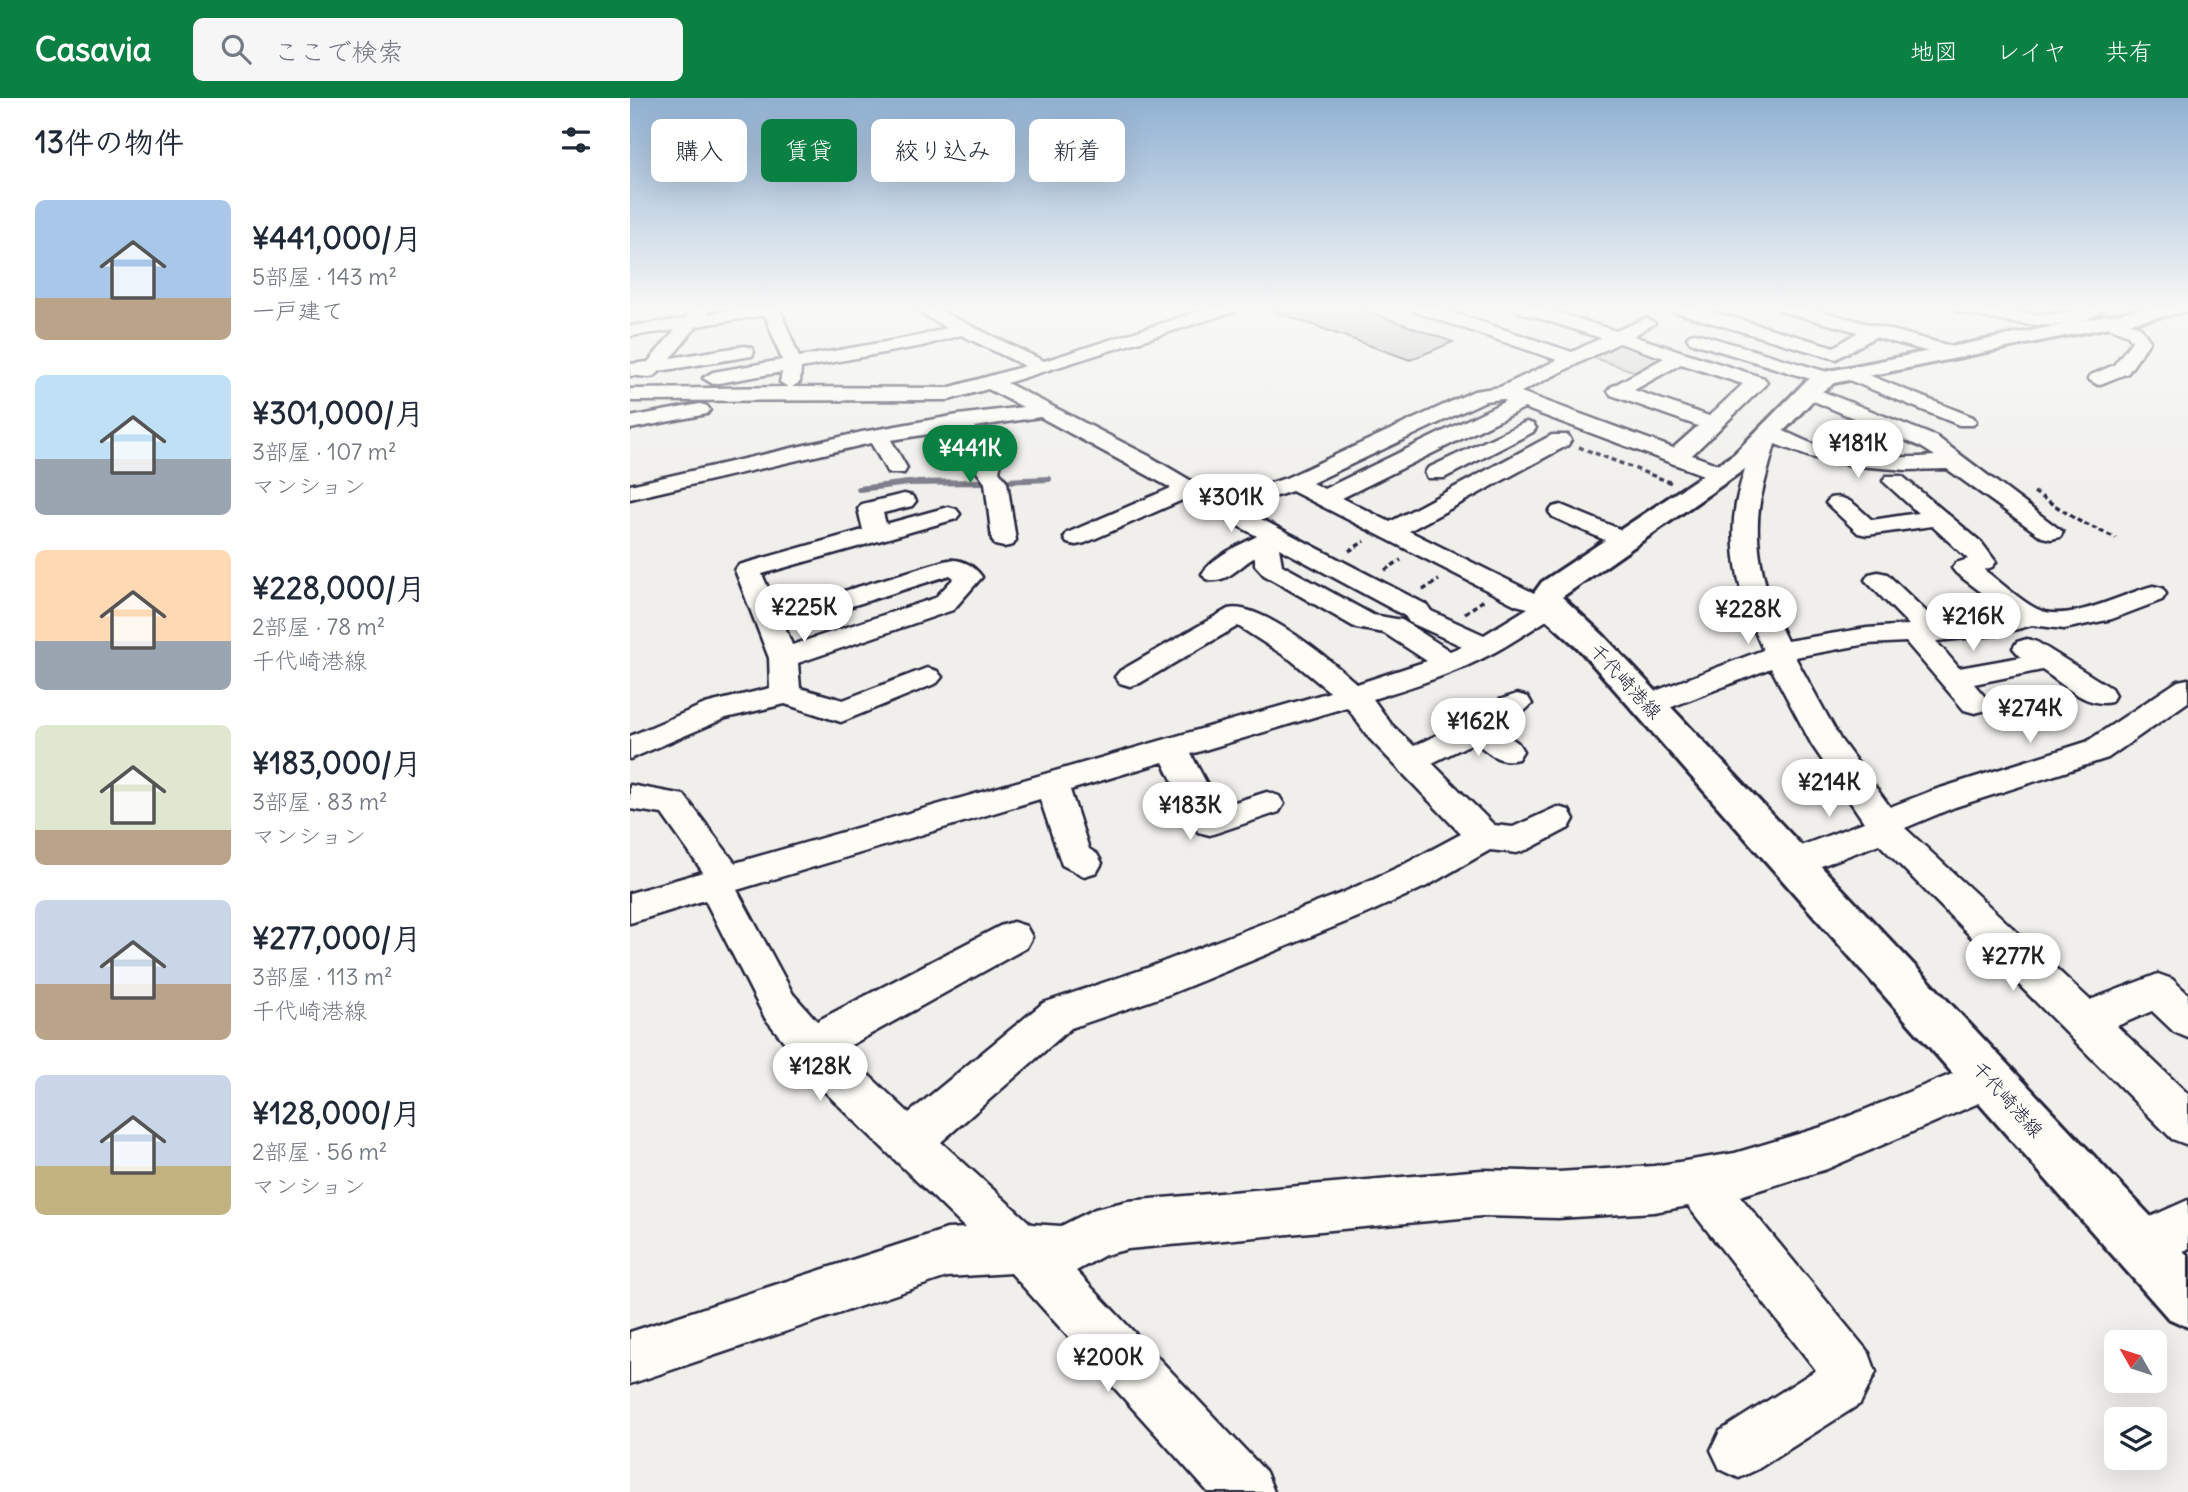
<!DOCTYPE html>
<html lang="ja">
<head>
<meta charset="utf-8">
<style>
  body { margin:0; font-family:Delius,"Klee One",sans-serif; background:#f6f6f7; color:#1f2937; height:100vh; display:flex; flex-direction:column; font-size:26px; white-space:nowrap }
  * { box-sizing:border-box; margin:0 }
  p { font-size:23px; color:#747a83 }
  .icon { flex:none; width:38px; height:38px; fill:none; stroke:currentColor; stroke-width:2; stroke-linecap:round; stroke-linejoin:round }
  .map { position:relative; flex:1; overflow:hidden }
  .details { display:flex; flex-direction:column; background:#fff; width:630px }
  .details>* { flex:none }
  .hud { position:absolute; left:21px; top:21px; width:665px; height:63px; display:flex; gap:14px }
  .needle { width:46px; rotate:309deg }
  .tools { position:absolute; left:1474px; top:1232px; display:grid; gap:14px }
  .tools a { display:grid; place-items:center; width:63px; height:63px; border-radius:10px; background:#fff; box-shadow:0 7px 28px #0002; font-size:35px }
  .price { position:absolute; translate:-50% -60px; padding:0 16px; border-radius:24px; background:#fff; color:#222; font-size:23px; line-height:46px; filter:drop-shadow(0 2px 4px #0008) }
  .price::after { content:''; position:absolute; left:50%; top:42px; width:21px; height:16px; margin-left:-10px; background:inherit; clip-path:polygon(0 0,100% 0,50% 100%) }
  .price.active { background:#0b8043; color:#fff }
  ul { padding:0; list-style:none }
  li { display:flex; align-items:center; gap:21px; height:175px; padding:0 35px }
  li span { display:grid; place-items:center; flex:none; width:196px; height:140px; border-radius:10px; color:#555 }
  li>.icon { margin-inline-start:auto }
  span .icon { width:84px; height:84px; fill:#fffc; stroke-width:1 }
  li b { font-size:30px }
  h2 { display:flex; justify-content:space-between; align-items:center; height:84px; padding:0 35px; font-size:30px }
  .chip { padding:0 24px; border-radius:10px; background:#fff; box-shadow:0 7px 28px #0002; font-size:24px; line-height:63px }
  .chip.active { background:#0b8043; color:#fff }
  header { display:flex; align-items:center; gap:42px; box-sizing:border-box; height:98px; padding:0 35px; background:#0b8043; color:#fff }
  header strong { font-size:33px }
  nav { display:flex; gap:38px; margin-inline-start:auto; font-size:24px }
  .search { width:490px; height:63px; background:#f6f6f7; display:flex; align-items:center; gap:18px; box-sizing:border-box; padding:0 24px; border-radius:10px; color:#747a83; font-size:26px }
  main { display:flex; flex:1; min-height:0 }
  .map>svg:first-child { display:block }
  .green { fill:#d2d1d1; stroke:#7a7a86; stroke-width:2 }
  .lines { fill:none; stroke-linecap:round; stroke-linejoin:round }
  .stream { stroke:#737381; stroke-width:6 }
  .building { fill:#bcbcc0; stroke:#22223b; stroke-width:2 }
  .minor-casing { stroke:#22223b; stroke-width:5 }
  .major-casing { stroke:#22223b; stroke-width:6 }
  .path { stroke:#22223b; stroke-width:3.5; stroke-dasharray:5 3.5; stroke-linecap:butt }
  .minor { fill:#fdfcf7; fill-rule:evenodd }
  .major { fill:#fdfcf7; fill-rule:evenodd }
  .labels { text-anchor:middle; stroke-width:5; stroke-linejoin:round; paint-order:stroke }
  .street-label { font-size:19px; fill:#22223b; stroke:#fdfcf7 }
</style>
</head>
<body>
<header>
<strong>Casavia</strong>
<div class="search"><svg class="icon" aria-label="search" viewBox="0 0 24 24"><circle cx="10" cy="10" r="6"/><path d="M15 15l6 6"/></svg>ここで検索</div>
<nav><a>地図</a><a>レイヤ</a><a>共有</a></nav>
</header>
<main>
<section class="details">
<h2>13件の物件<svg class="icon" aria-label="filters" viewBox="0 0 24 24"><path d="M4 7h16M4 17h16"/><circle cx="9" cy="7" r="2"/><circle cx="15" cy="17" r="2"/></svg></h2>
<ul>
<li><span style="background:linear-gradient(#a9c7e8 70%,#b9a48a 0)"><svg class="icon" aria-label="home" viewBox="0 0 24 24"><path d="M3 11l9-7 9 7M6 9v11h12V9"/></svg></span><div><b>¥441,000/月</b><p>5部屋 · 143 m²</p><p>一戸建て</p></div></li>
<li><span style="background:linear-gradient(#bfe0f5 60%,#9aa5b1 0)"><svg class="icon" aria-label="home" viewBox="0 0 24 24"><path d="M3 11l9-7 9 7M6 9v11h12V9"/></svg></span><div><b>¥301,000/月</b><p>3部屋 · 107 m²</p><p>マンション</p></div></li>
<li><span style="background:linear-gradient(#ffd9b3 65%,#9aa5b1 0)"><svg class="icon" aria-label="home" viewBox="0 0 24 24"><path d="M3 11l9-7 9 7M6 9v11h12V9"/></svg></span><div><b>¥228,000/月</b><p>2部屋 · 78 m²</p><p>千代崎港線</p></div></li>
<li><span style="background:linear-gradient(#dfe7d0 75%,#b9a48a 0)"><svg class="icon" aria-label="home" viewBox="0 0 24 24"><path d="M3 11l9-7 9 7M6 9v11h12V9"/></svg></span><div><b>¥183,000/月</b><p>3部屋 · 83 m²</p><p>マンション</p></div></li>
<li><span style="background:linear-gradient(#c9d6e8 60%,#b9a48a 0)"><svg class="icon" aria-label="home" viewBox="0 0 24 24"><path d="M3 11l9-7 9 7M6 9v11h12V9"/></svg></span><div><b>¥277,000/月</b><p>3部屋 · 113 m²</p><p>千代崎港線</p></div></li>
<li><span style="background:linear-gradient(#c9d6e8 65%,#c2b280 0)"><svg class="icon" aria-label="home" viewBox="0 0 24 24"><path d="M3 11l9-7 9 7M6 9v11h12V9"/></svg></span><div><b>¥128,000/月</b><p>2部屋 · 56 m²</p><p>マンション</p></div></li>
</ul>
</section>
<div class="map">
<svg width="1558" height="1394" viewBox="0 0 1558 1394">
  <rect width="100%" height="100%" fill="#f0efec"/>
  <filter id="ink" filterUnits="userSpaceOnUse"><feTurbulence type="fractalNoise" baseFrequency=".0143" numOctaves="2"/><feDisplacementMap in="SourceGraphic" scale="14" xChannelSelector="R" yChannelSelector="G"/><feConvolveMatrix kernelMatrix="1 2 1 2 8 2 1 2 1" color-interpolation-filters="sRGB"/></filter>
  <g filter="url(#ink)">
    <path class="green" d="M986 244H995L1038 257 1012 276 958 258Z"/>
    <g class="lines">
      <g class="stream">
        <path d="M375 383 419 381"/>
        <path d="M229 391 278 385 354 384"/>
      </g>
    </g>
    <path class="building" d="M641 209H725L823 244 780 262 641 212Z"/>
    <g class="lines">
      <g class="minor-casing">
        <g id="minor">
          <path d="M65 209H82L77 216 121 209H149L169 259 289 238 317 230 280 209H302L414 263 583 209H608L606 213 377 285 519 358 592 401 656 380 844 293 870 289 927 262 783 213 781 209H806L942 254 971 240 887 213 885 209H911L986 233 1016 220 1025 225 1003 238 1134 280 1137 284 1134 288 1062 357 1100 371 1103 376 1100 381H1084L894 310 712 400 760 424 922 337H938L941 342 938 347 779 433 904 495 930 502 933 508 930 514C908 527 887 542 865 554 826 575 785 588 743 601L761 626 784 648 834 624 848 622 869 602 887 596 898 599 902 606 872 633 888 645 893 653 888 661C869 666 860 656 845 644L802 665 864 727 883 729 927 709 939 712 944 721 939 730 899 751 887 755 860 752 797 788 738 815 540 896 441 930 311 1044 401 1126 431 1128 465 1111 498 1103 852 1072 928 1074 1024 1068 1105 1055 1195 1028 1359 961 1374 966 1380 980 1374 994 1197 1071 1110 1098 1239 1255 1246 1274 1230 1306 1128 1371 1109 1380 1090 1371 1081 1352 1090 1333 1186 1272 1058 1108 1024 1114 928 1120 852 1118 498 1151 475 1157 446 1173 636 1374 644 1394H578L381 1175 317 1179 0 1286V1234L317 1131 335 1130 194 993 135 920 75 802 0 825V795L73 774 32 716 0 711V687L54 697 105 765 700 594 661 562 608 528 510 585 500 588 490 585 485 579 490 573 598 511C631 503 703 564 727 586L797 563 754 535 726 530 634 477 625 467V459C608 469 596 487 576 481L572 476C584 458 608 448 627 438L557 400 455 445 446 447 437 445 434 440 437 435 541 390 410 319 344 329 371 364 369 373 377 384 386 442 383 447 374 449 365 447 362 442 355 385 347 374 349 364 324 332 261 342 277 370 274 375H258L241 345 0 401V387L232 334 328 317 393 309 358 291 318 302 0 303V291L158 289 150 284 152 274 83 286 73 280 83 274 152 262 135 217 67 228 41 260 115 248 122 250 124 254 122 258 30 273C21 284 12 276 0 278V266L18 264 45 232 0 238V228L55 221ZM331 237 395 268 317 290 162 289 170 284 171 270 292 248ZM989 245 1034 260 981 289 978 293 981 297 1068 328 1043 350 891 294ZM1051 266 1113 286 1079 318 1004 292ZM872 301 876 303 694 391 682 385 855 303ZM662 393 886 507 898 510 854 537 801 513 797 507 610 410ZM649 450 775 518 779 524 832 548 820 553 772 522 743 517 652 467ZM717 609 739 640 831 736 771 768 712 795 517 870 413 905 279 1015 212 952 396 850 402 839 396 828 383 824 370 828 187 923 163 896 107 792 410 701 432 767 454 778 467 774 472 765 467 756 459 751 440 692 533 664 568 734 580 737 649 714 654 706 649 698 637 694 589 709 561 656Z"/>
          <path d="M1040 209H1067L1204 249 1228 234 1150 213 1148 209H1176L1328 250 1330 254 1321 260 1245 239 1206 261 1042 213Z"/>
          <path d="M1325 209C1356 209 1388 217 1419 216 1439 215 1454 209 1474 209 1446 242 1363 222 1327 213Z"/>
          <path d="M1477 217 1510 229 1520 243 1498 275 1468 287 1458 281 1461 277 1484 267 1502 243 1498 237 1471 226 1468 222 1471 218Z"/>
          <path d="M1066 235 1204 276 1207 280 1197 286 1060 244 1057 240 1060 236Z"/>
          <path d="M1221 270 1343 319 1346 323 1343 327H1329L1214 280 1211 276Z"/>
          <path d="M1179 288 1307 339 1433 434 1430 439 1421 441 1412 439 1317 371 1277 372 1227 368 1180 359 1145 346C1140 365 1134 385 1130 404 1122 449 1137 503 1157 543L1237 530 1279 527 1235 482 1239 476 1248 474 1257 476 1308 525 1364 521 1380 516 1326 475 1322 470 1326 465 1338 461 1302 428 1237 437 1228 435 1196 405 1200 400C1218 396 1229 411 1242 422L1288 415 1253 383 1256 378H1272L1351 444 1366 464 1362 469 1354 472C1371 484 1389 502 1407 511 1439 526 1491 496 1523 488L1532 490 1536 496 1532 502 1482 521 1434 531 1402 527 1366 537 1306 543 1329 570 1391 559 1383 550 1387 544 1397 541 1407 544 1481 590 1485 597 1481 604C1456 610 1432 585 1412 572L1344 586 1360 605 1356 612 1345 615 1334 612 1276 544 1237 546 1165 559 1210 641 1260 709 1301 693 1456 644 1548 583 1558 581V604L1478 660 1325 709 1275 730 1460 902 1528 876 1542 881 1558 896V940L1544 934 1522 913 1487 928 1558 996V1047L1542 1041 1249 746 1162 779 1149 776 1144 766 1149 756 1234 724 1182 647 1141 570 1029 614 1018 617 1007 614 1003 607 1007 600 1133 552C1113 509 1097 454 1106 406 1110 383 1119 360 1125 338L1131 331C1147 326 1166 340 1181 345 1220 359 1265 361 1305 358L1291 349 1172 298 1169 294 1172 290Z"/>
          <path d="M70 306 77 308 80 312 77 316 0 331V319Z"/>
          <path d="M896 324 903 326 906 330 903 334 814 380H798L795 375 798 370Z"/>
          <path d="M274 396 282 398 286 403 282 408 253 415 256 426 318 409 326 411 330 416 326 421 132 476 148 513 314 463C329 459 343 466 352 479L323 512 168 565 170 590 213 602 297 570 307 573 312 579 307 585 211 624 155 606 96 620 0 661V638L75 606 140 590 139 560 105 472 109 467 233 432 228 411 232 406ZM320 477 324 480 305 500 162 547 155 529Z"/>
          <path d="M931 407 1004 437 1007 442 1004 447 995 449 986 447 923 419 919 414 923 409Z"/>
          <path d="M1558 1102V1151L1510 1172 1493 1165 1486 1148 1493 1131Z"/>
        </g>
      </g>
      <g class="major-casing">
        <path id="major" d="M1521 209H1558V213L1204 285 1191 294 1122 366 932 499 973 537 1558 1158V1229L1538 1220 949 551 909 515 901 499 912 484 1104 356 1175 284 1189 275Z"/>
      </g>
      <g class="path">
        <path d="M949 349 1042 385"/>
        <path d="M1404 394 1449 423 1486 440"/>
        <path d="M719 453 735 443"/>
        <path d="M755 472 771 462"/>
        <path d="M793 492 809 482"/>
        <path d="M835 515 854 502"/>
      </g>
      <use href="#minor" class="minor"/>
      <use href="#major" class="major"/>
    </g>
  </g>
  <linearGradient id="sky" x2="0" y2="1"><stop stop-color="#8fb0d2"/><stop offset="0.52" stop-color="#f8f8f6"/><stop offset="1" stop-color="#f8f8f6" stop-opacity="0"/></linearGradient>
  <rect width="1558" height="404" fill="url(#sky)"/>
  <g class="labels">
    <g class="street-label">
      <text transform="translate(996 583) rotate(47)" y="7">千代崎港線</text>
      <text transform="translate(1378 1001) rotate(48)" y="7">千代崎港線</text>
    </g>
  </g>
</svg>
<div class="tools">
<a><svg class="needle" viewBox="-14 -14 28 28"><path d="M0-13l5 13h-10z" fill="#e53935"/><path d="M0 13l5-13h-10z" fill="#747a83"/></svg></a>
<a><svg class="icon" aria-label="layers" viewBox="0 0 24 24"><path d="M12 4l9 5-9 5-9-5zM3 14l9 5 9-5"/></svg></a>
</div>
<b class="price" style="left:1228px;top:382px">¥181K</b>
<b class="price active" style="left:340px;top:387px">¥441K</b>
<b class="price" style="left:601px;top:436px">¥301K</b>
<b class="price" style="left:174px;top:546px">¥225K</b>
<b class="price" style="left:1118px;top:548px">¥228K</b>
<b class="price" style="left:1343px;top:555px">¥216K</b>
<b class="price" style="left:1400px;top:647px">¥274K</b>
<b class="price" style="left:848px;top:660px">¥162K</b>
<b class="price" style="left:1199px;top:721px">¥214K</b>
<b class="price" style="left:560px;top:744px">¥183K</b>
<b class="price" style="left:1383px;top:895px">¥277K</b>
<b class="price" style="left:190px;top:1005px">¥128K</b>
<b class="price" style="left:478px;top:1296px">¥200K</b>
<div class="hud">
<a class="chip">購入</a>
<a class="chip active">賃貸</a>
<a class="chip">絞り込み</a>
<a class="chip">新着</a>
</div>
</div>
</main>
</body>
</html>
